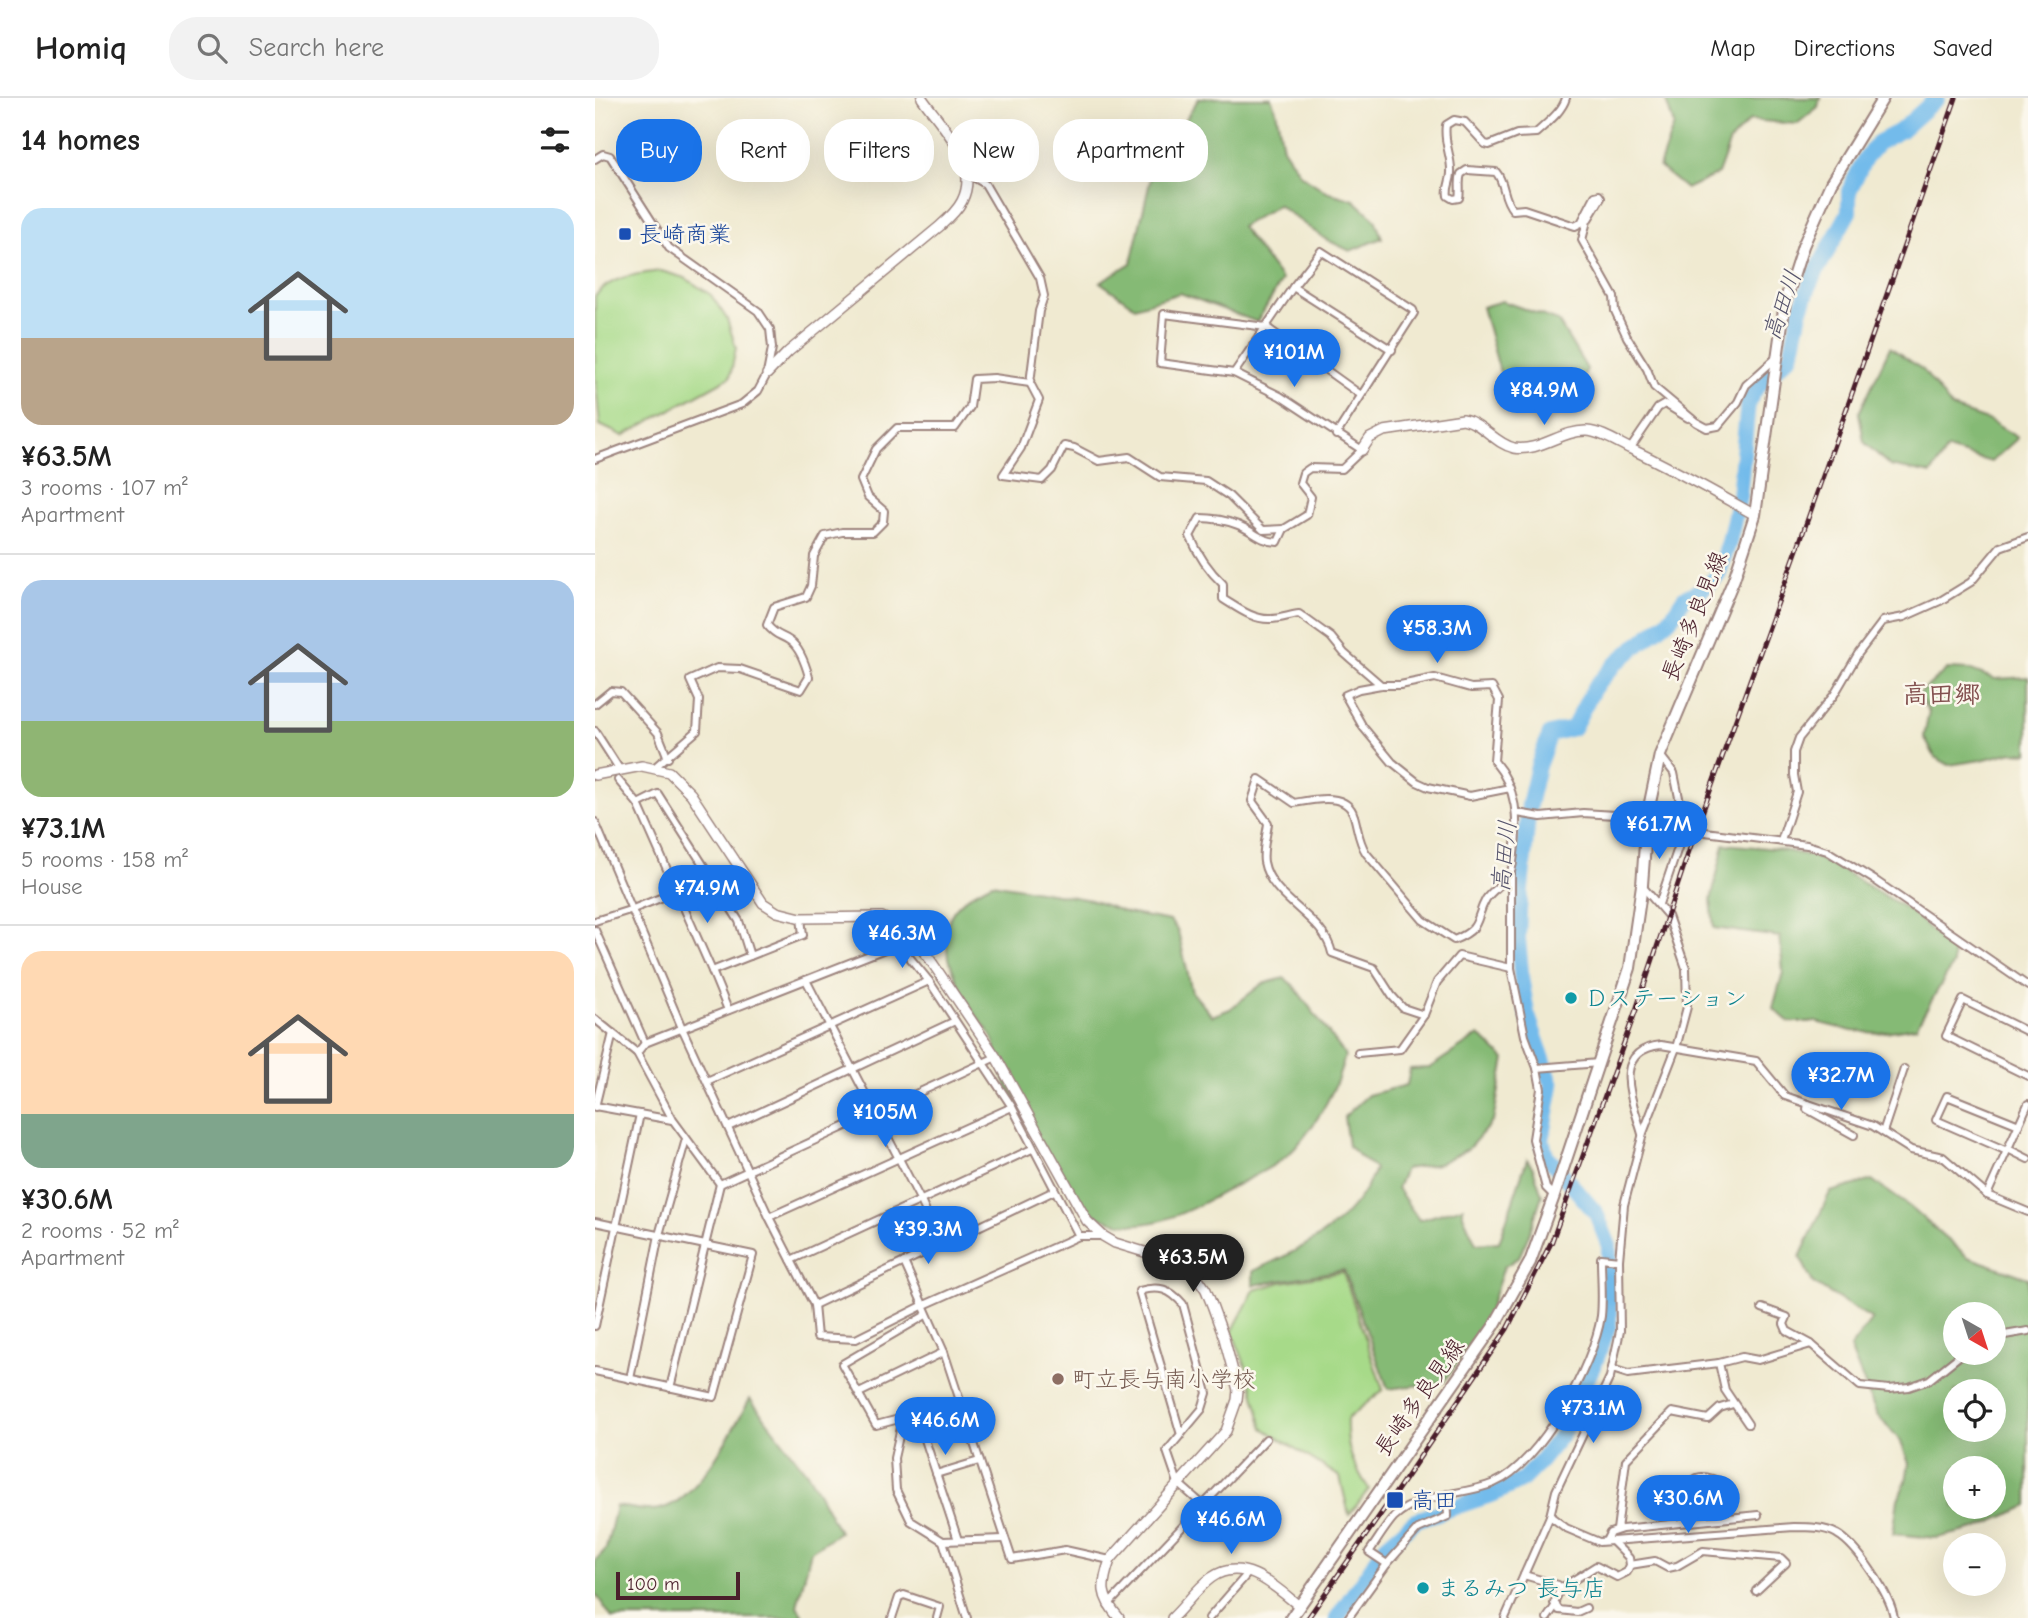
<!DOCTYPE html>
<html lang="en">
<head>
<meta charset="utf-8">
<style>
  body { margin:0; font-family:"Comic Neue","Klee One",sans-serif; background:#f2f2f2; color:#222; height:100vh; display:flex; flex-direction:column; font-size:26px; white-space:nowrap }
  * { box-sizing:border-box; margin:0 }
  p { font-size:23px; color:#767676 }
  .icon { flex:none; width:38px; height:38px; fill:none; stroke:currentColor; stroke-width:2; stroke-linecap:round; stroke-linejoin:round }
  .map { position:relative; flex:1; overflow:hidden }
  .drawer { display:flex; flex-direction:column; background:#fff; width:595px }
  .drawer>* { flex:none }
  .banner { position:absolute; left:21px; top:21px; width:665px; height:63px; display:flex; gap:14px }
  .needle { width:46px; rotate:141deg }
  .fabs { position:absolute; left:1348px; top:1204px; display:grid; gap:14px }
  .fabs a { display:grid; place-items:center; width:63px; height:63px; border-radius:50%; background:#fff; box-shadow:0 7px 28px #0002; font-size:35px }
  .scale { position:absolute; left:21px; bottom:18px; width:124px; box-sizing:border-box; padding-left:7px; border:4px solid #4a1f2b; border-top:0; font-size:19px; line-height:24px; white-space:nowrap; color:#4a1f2b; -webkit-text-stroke:5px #fbf7ec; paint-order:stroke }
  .price { position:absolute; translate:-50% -60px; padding:0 16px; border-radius:24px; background:#1a73e8; color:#fff; font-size:23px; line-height:46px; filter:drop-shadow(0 2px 4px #0008) }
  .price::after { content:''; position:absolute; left:50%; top:42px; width:21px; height:16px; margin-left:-10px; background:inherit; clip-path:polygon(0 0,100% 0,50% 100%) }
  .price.on { background:#222; color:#fff }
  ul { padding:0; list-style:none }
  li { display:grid; align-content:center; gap:14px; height:371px; padding:0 21px }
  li+li { border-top:2px solid #e0e0e0 }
  li span { display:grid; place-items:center; height:217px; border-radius:21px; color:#555 }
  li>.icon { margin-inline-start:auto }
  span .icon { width:126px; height:126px; fill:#fffc; stroke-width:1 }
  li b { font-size:30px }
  h2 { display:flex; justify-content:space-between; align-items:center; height:84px; padding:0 21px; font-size:30px }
  .pill { padding:0 24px; border-radius:28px; background:#fff; box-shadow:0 7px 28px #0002; font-size:24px; line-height:63px }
  .pill.on { background:#1a73e8; color:#fff }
  header { display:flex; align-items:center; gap:42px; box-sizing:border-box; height:98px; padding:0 35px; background:#fff; border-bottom:2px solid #e0e0e0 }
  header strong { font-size:33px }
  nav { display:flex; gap:38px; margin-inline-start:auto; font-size:24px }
  .search { width:490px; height:63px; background:#f2f2f2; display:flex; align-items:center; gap:18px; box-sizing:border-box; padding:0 24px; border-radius:28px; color:#767676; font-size:26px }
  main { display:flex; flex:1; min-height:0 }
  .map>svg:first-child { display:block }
  .green { fill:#a7da89; stroke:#787c5a; stroke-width:2 }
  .forest { fill:#85ba75; stroke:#686c50; stroke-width:2; fill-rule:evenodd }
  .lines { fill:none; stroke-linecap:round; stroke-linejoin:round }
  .river { stroke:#73bbeb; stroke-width:16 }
  .street-casing { stroke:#9d847e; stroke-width:10 }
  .secondary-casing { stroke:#9d847e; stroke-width:12 }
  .primary-casing { stroke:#9d847e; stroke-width:14 }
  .street { stroke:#fff; stroke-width:6 }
  .secondary { stroke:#fff; stroke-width:9 }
  .primary { stroke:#fff; stroke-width:10 }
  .rail-casing { stroke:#4a1f2b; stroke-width:5 }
  .rail { stroke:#fbf7ec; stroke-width:2.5; stroke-dasharray:8; stroke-linecap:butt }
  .transit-dot { fill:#1a4fb4; stroke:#fbf7ec; stroke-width:2.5 }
  .culture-dot { fill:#0f9aa8; stroke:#fbf7ec; stroke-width:2.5 }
  .education-dot { fill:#8d6e63; stroke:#fbf7ec; stroke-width:2.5 }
  .labels { text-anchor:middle; stroke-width:5; stroke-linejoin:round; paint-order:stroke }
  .transit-label { font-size:23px; fill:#164399; stroke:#fbf7ec; text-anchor:start }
  .street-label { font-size:23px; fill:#4a1f2b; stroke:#fbf7ec }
  .culture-label { font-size:23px; fill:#0d838f; stroke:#fbf7ec; text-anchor:start }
  .education-label { font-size:23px; fill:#785e54; stroke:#fbf7ec; text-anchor:start }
  .water-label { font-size:24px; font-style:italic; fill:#58566e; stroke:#fbf7ec }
  .quarter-label { font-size:26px; font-weight:bold; fill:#83504f; stroke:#fbf7ec }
</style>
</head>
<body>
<header>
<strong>Homiq</strong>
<div class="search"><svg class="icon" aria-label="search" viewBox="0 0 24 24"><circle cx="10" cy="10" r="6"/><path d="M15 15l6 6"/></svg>Search here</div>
<nav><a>Map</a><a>Directions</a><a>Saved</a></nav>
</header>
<main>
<section class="drawer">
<h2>14 homes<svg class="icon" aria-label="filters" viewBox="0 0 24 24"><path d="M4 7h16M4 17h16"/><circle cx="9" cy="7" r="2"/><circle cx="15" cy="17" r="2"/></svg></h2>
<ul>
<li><span style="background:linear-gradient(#bfe0f5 60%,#b9a48a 0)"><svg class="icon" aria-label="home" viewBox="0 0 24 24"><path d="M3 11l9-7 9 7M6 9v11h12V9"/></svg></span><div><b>¥63.5M</b><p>3 rooms · 107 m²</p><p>Apartment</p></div></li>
<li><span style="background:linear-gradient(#a9c7e8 65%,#8fb573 0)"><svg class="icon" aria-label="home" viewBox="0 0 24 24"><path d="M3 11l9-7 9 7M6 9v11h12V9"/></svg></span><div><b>¥73.1M</b><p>5 rooms · 158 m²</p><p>House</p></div></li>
<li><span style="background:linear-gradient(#ffd9b3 75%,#7fa58c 0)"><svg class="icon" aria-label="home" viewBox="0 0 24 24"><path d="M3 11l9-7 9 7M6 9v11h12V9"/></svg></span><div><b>¥30.6M</b><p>2 rooms · 52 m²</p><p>Apartment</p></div></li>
</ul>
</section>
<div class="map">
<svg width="1433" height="1520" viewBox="0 0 1433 1520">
  <rect width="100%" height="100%" fill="#fbf7ec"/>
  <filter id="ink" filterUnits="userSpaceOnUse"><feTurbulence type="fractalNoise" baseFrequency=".0143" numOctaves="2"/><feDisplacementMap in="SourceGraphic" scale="14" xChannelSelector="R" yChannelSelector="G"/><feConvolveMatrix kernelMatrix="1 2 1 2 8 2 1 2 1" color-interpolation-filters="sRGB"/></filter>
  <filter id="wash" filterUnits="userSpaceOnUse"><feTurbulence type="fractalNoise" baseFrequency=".00686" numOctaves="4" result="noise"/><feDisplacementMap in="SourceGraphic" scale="28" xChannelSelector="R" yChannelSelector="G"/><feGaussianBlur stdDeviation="1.57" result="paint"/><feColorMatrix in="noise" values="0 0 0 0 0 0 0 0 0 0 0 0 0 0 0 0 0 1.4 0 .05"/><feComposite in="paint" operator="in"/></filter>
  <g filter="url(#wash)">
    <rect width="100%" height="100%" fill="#f0ead1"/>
    <g class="green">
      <path d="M66 173 90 180 116 197 132 221 141 250 135 279 28 338 5 327 0 276V198C16 178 42 176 66 173Z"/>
      <path d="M748 1174 788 1292 752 1321C751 1352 757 1365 774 1391L754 1417 745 1379 668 1330 652 1271 637 1234 659 1192 687 1184Z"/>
    </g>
    <g class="forest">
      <path d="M604 0H676L681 12 688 50 706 77 732 94 759 102 780 121 787 140 755 153 730 141 683 107 646 129 687 182 662 224 585 195 540 209 505 184 536 165 557 75Z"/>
      <path d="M1070 0H1225L1223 9 1202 26 1155 22 1135 43 1123 76 1091 91 1064 69 1079 27Z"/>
      <path d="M907 203 963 223 992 271 977 302 928 308 905 274 887 209Z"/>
      <path d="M1295 249 1328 272 1357 310 1395 323 1423 340 1396 364 1352 351 1336 376 1295 368 1269 344 1264 315Z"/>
      <path d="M1352 571 1376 572 1400 581 1433 579V655L1418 654 1386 662 1354 667 1340 659 1329 639 1334 614 1323 597Z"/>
      <path d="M1129 746 1182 751 1217 758 1245 771 1315 813 1358 853V866L1321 929 1284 935 1257 933 1221 924H1194L1178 910 1188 874 1185 839 1119 830 1116 802Z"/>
      <path d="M397 785 496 802 532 815 575 823 583 833 597 894 617 918 635 911 667 886 689 880 698 887 750 957C743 990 722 1025 700 1050 686 1065 665 1075 647 1084 601 1108 550 1145 498 1115 481 1105 422 1010 412 988 405 974 404 957 398 942 394 931 384 922 377 912 365 891 345 851 352 827 358 805 379 794 397 785Z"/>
      <path d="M884 937 910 961 898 1023 873 1051 843 1066 810 1071 802 1090 824 1122 868 1109V1117L881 1146 904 1144 932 1061 938 1070 947 1097 933 1139 924 1159 909 1169 890 1224 849 1284 793 1291 749 1172 658 1187V1173C708 1151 759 1126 780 1071L753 1048 749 1019 773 997 812 987 815 971 834 970Z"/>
      <path d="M1277 1082 1315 1109 1373 1159 1433 1180V1408L1380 1431 1342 1440 1298 1436 1303 1401 1311 1383 1314 1365 1305 1342 1282 1317 1255 1250 1277 1221 1218 1185 1205 1159 1235 1094ZM1360 1216H1398V1255H1360ZM1360 1293H1398V1332H1360ZM1360 1370H1398V1409H1360Z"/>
      <path d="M155 1301 215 1379 244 1434 216 1453 202 1508 210 1520H17L0 1495V1463L11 1451 21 1408C36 1410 50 1414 65 1411 103 1403 136 1333 155 1301Z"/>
    </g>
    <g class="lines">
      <path class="river" d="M742 1520 791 1448 821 1422 899 1396 927 1382 942 1367 967 1336 1001 1262 1014 1227V1148L1001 1115 951 1057 947 1042 957 987 932 915 927 885 923 841 924 812 934 707 943 668 955 636 978 630 999 590 1021 565 1076 520 1089 500 1104 493 1123 478 1134 444 1144 399 1153 304 1162 289 1196 257 1205 214 1216 183 1254 114V93L1270 60 1284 44 1305 33 1342 0"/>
    </g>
  </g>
  <g filter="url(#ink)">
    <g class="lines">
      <g class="street-casing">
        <g id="street">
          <path d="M971 0C967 14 952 25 941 35L922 36 894 47 890 46 870 24 859 22 851 27C848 44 857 58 856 75 856 84 851 89 853 98L858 101 864 100C866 91 863 84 866 76L872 72 901 74C911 86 907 99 918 112L929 111 980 128 986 125 1000 98 1004 97 1006 100 992 123 987 142 1019 199 1020 213 1032 239 1052 271 1059 289 1101 324 1112 330 1123 328 1143 304 1151 287 1181 260"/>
          <path d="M0 61 8 56 15 58 74 150 163 213 175 231 177 250 172 276 163 293 147 306 0 361"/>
          <path d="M373 76 390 86 445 180 449 198 444 213 435 285 444 302 426 350 408 377 447 382 457 372 469 348 479 350 504 363 534 359 565 379 611 383 634 398 668 432 689 431"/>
          <path d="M698 189 797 252"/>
          <path d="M639 275 698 189 726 153 818 212 819 215 741 337"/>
          <path d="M766 297 671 229 569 216 565 265 639 275 685 298 767 352 747 371 715 370 708 375 705 385 716 399 712 417 689 431 683 444C664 443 659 433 643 427 630 422 618 420 605 420L595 438C603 457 613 472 628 486V501C643 510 658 522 676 521 685 521 695 517 704 516L736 539 749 555 786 587"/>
          <path d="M1035 351 1063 310 1070 306 1093 320"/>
          <path d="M0 606 16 593 26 594 63 635 73 660"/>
          <path d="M0 633 25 672"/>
          <path d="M60 669 102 633 104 602 95 582 122 570 145 571 206 592 214 579C211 568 205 550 195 543 185 536 182 539 172 527L179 509 211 499 216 488 219 458 230 438 247 434H278L288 424 289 413 273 399 266 382 281 351 302 330H360L375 309 379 281 399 280 435 285"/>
          <path d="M23 682 43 706 117 873 133 912"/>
          <path d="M43 706 63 696 144 823 155 858 117 873"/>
          <path d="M922 715 946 719 988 715 1052 719"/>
          <path d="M0 724 87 930 174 1119 219 1207 222 1239 261 1241 327 1208 484 1138H508"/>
          <path d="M1090 729 1110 734 1212 747 1232 753 1281 783 1433 888"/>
          <path d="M1186 743 1202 694 1199 677V654L1204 640 1239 597 1263 556 1288 523 1309 519 1345 503 1376 484 1405 449 1433 439"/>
          <path d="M916 775V870L930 938 942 970 946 991 938 1041 951 1090 959 1098"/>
          <path d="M1064 806 1090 729 1079 675 1065 657"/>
          <path d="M0 823 38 811 115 780"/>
          <path d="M0 832 50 945"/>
          <path d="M302 844 334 883 417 1009 484 1138"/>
          <path d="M155 858 208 837 206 820"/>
          <path d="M211 882 326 1103 346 1147"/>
          <path d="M829 917 808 910 797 898 779 870 737 855C729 818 676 802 669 764 667 752 672 736 673 725L657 703 664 681 699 705C717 702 752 693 759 718 763 731 763 742 771 755L828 822 859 842C888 830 879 822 891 801 897 792 908 786 914 777 918 772 918 763 919 756 924 722 922 690 899 663L904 602 897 589 876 590 840 580 805 587H786L764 591 750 597 768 629 797 664 822 684 833 689 875 698 915 690"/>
          <path d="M0 921 42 955 78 1022 125 1086 401 959"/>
          <path d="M1433 934 1368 902 1351 938 1433 978"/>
          <path d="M42 955 50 945 318 840"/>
          <path d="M763 955 805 951 829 917 842 884 864 858 916 870"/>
          <path d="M942 970 1004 965"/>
          <path d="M112 983 334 883"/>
          <path d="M1213 1006 1212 1011 1259 1037"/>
          <path d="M0 1008 77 1022"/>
          <path d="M0 1009 18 935"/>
          <path d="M133 1029 360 923"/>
          <path d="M1288 1034 1309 971"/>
          <path d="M1047 1036C1038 1003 1014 953 1066 947L1161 963 1190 998 1278 1028 1316 1052 1348 1059 1392 1097 1433 1114"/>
          <path d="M1413 1051 1433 1061"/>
          <path d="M1412 1053 1341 1022 1352 998 1424 1027"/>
          <path d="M1392 1097 1433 1006"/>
          <path d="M174 1119 417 1009"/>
          <path d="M0 1124 158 1157 119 1299 0 1273"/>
          <path d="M196 1162 437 1051"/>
          <path d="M309 1164 349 1254 417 1461 470 1452 515 1462"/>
          <path d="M219 1207 459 1093"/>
          <path d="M1167 1210 1192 1219 1189 1226 1192 1233 1216 1246"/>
          <path d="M331 1217 247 1266 281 1327 308 1320 299 1360 301 1392 316 1423 348 1443 409 1441"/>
          <path d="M0 1228 45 1016"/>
          <path d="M1398 1239 1433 1233"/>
          <path d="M1124 1265 1130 1292 1153 1326"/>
          <path d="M1017 1271 1033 1276 1124 1265 1147 1259 1163 1262 1216 1246 1265 1288 1294 1291 1314 1289 1334 1282 1368 1255"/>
          <path d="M35 1281 64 1137 91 1041"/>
          <path d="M75 1290 125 1086"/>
          <path d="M264 1295 349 1254"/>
          <path d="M968 1309 1003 1305"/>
          <path d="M308 1320 322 1317 363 1442"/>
          <path d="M586 1337 544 1193C564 1187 575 1191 588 1206L612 1295 607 1311 572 1353 583 1385 608 1407"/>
          <path d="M341 1376 384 1363"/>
          <path d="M955 1418 971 1430 1004 1444 1199 1429C1213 1429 1230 1429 1242 1436 1262 1447 1296 1498 1299 1520"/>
          <path d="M1088 1424C1098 1393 1088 1365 1130 1386"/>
          <path d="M1022 1432 1031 1362 1077 1314 1113 1321 1125 1310 1138 1306"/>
          <path d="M348 1443 372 1520"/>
          <path d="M1011 1443 1015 1435 1027 1431 1163 1417"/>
          <path d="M792 1466 774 1454C782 1443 790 1429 799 1419 825 1394 868 1398 899 1385 945 1366 999 1266 1006 1218 1008 1200 1006 1179 1006 1160L1024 1162"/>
          <path d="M1035 1467 1060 1463 1073 1470 1082 1468 1108 1453 1186 1460 1191 1465 1161 1493"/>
          <path d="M929 1477 963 1487 966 1490 1001 1468 1022 1479 1032 1474 1035 1467 1034 1460 1017 1443"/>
          <path d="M966 1490 959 1505 964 1512 982 1514 991 1510"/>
          <path d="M513 1507 671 1341"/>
          <path d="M297 1520 304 1499 309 1497 345 1509 342 1520"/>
          <path d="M614 1520 654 1474"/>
          <path d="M753 1520 792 1466 823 1431 853 1418 852 1396"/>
          <path d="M910 1520 955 1418 961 1393 1015 1279 1025 1233 1024 1162 1029 1107 1048 1035 1081 950 1092 909 1091 870 1073 818 1047 788"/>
          <path d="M952 1520 961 1507"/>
        </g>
      </g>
      <g class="secondary-casing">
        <g id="secondary">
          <path d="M172 276 193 254 345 128C353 121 362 113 367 103 386 65 347 29 327 0"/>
          <path d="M767 352 775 340 789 333 868 321C888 325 900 346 919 350 945 354 967 332 992 333 1007 334 1023 345 1036 351 1079 371 1119 394 1160 417"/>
          <path d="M0 677 47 668 74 674 96 696 168 805 182 814 206 820 287 819 310 831 334 860 401 959 492 1123 508 1138 520 1145 579 1163 591 1169 603 1180 611 1192 617 1207 629 1240 643 1292 642 1302 631 1333 515 1462C506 1488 505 1498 524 1520"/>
          <path d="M577 1520C590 1508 601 1491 616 1480 648 1457 681 1489 704 1508"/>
        </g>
      </g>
      <g class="primary-casing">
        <path id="primary" d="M696 1520 899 1228 935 1164 959 1098 1035 870 1047 787 1052 719 1065 657 1139 481 1160 417 1190 204 1208 148 1236 85 1288 0"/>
      </g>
      <use href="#street" class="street"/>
      <use href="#secondary" class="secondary"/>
      <use href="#primary" class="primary"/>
      <g class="rail-casing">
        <path id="rail" d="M713 1520 797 1400 912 1231 957 1143 1042 909 1101 732 1204 446 1361 0"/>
      </g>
      <use href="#rail" class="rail"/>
    </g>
  </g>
  <g class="transit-dot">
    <rect x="23" y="129" width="14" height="14" rx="3.5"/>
    <rect x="791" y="1393" width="18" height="18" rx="3.5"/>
  </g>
  <g class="culture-dot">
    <circle cx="976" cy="900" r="7"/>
    <circle cx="828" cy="1490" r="7"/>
  </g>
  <circle class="education-dot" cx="463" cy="1281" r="7"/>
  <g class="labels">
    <g class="transit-label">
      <text x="44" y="144">長崎商業</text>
      <text x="816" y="1410">高田</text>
    </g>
    <g class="street-label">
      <text transform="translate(1099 518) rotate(-68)" y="8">長崎多良見線</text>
      <text transform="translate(824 1299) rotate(-55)" y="8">長崎多良見線</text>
    </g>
    <g class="culture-label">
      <text x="990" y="908">Ｄステーション</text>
      <text x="842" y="1498">まるみつ 長与店</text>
    </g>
    <g class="education-label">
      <text x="477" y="1289">町立長与南小学校</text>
    </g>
    <g class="water-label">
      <text transform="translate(1187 207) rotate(-71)" y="8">高田川</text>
      <text transform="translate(909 758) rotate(-84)" y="8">高田川</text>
    </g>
    <g class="quarter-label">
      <text x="1346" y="605">高田郷</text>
    </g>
  </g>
</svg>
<div class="fabs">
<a><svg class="needle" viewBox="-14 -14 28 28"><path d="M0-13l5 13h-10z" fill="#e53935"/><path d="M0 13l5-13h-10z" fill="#767676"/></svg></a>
<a><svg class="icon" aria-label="locate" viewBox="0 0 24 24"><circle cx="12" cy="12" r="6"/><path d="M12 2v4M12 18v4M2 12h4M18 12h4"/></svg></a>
<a>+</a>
<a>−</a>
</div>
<div class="scale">100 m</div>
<b class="price" style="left:699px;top:291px">¥101M</b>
<b class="price" style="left:949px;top:329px">¥84.9M</b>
<b class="price" style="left:842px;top:567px">¥58.3M</b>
<b class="price" style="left:1064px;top:763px">¥61.7M</b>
<b class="price" style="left:112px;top:827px">¥74.9M</b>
<b class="price" style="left:307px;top:872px">¥46.3M</b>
<b class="price" style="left:1246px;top:1014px">¥32.7M</b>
<b class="price" style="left:290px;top:1051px">¥105M</b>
<b class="price" style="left:333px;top:1168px">¥39.3M</b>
<b class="price on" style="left:598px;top:1196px">¥63.5M</b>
<b class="price" style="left:998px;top:1347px">¥73.1M</b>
<b class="price" style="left:350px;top:1359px">¥46.6M</b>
<b class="price" style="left:1093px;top:1437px">¥30.6M</b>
<b class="price" style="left:636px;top:1458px">¥46.6M</b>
<div class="banner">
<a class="pill on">Buy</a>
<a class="pill">Rent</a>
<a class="pill">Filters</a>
<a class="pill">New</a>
<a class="pill">Apartment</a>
</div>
</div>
</main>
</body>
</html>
